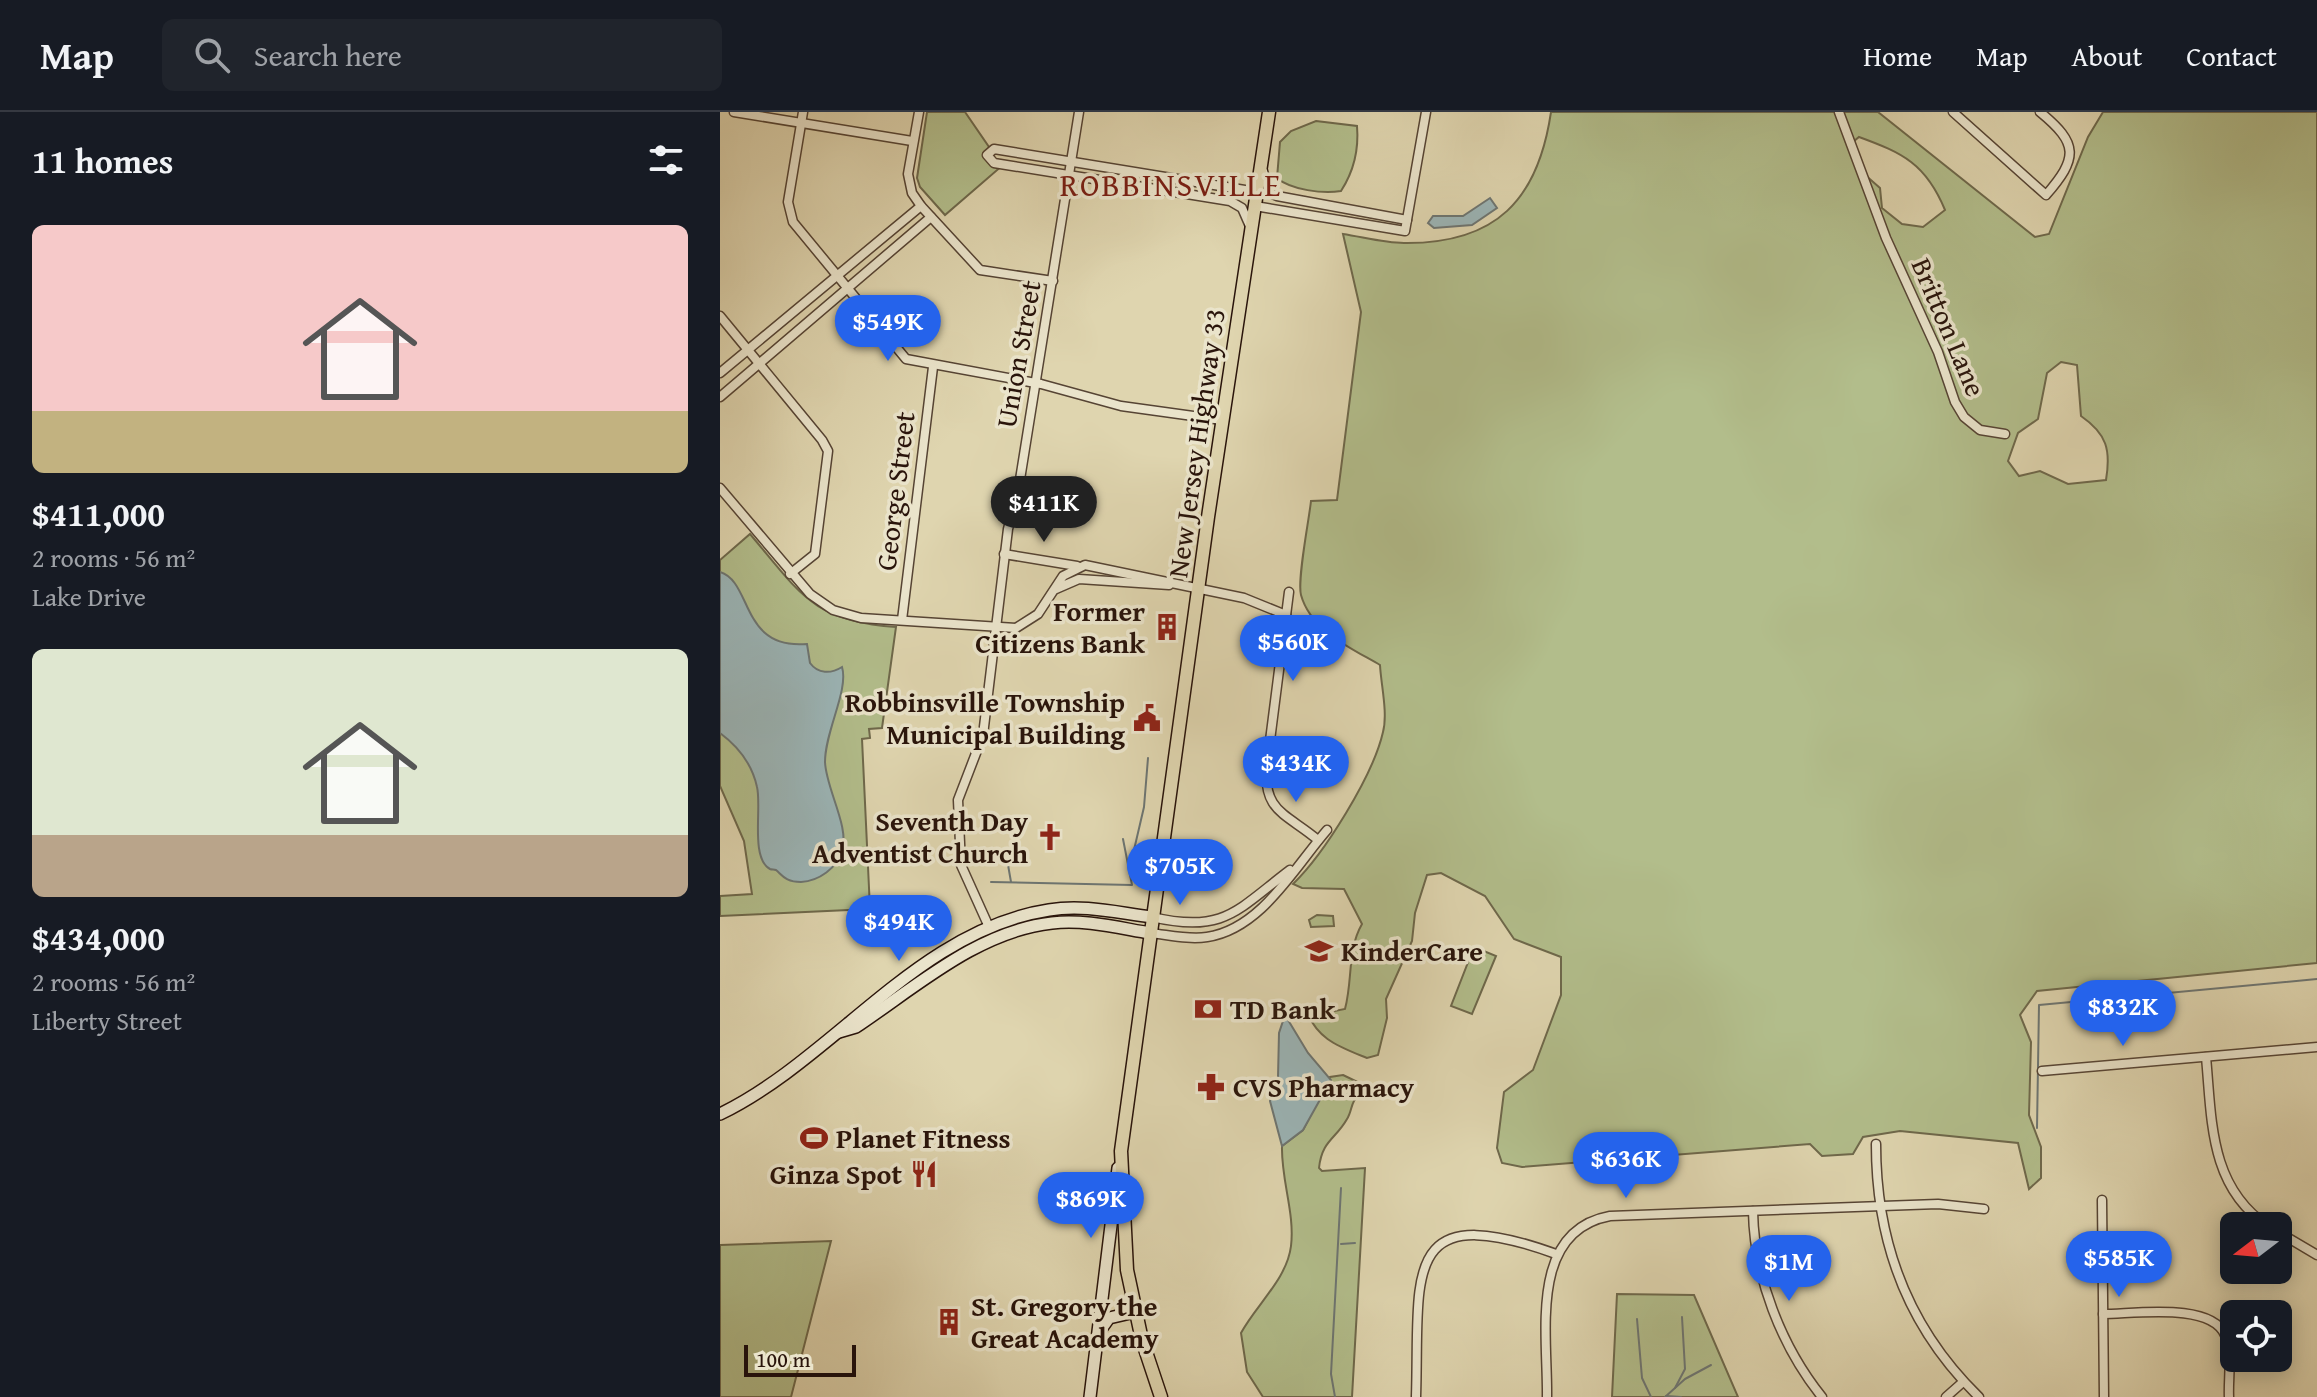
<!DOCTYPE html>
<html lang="en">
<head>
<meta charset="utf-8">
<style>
  body { margin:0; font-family:"Gentium Book Plus",serif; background:#20242c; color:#f1f3f6; height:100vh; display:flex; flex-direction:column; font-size:30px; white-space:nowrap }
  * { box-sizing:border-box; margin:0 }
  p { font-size:26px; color:#9ea1a6 }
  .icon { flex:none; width:44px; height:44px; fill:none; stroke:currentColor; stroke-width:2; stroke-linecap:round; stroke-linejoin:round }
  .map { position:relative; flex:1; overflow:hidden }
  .details { display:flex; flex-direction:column; background:#171b24; width:720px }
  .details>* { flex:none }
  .needle { width:52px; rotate:254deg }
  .buttons { position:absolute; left:1500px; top:1100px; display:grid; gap:16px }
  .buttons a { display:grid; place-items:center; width:72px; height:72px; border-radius:12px; background:#171b24; box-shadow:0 4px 20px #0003; font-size:40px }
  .scale { position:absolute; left:24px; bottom:20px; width:112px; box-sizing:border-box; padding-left:8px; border:4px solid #29140b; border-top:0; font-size:22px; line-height:28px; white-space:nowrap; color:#29140b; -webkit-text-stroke:6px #eae4cb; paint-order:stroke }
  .price { position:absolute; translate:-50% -68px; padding:0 18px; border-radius:28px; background:#2563eb; color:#fff; font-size:26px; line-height:52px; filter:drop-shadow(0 2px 4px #0008) }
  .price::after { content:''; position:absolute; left:50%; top:48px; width:24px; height:18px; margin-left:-12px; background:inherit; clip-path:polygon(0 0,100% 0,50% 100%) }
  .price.selected { background:#222; color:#fff }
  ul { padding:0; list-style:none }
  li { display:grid; align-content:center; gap:16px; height:424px; padding:0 32px }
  li span { display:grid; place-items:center; height:248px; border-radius:12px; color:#555 }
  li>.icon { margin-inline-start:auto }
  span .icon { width:144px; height:144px; fill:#fffc; stroke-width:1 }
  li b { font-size:34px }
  h2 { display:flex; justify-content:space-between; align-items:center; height:96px; padding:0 32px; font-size:34px }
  header { display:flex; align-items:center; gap:48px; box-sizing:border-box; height:112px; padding:0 40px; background:#171b24; border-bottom:2px solid #363941 }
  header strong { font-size:38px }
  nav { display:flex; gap:44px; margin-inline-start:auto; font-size:28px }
  .search { width:560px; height:72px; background:#20242c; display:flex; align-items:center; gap:20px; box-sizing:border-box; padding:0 28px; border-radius:12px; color:#9ea1a6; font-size:30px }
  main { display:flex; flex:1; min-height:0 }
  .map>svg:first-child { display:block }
  .green { fill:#b2bd8b; stroke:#6e684b; stroke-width:2; fill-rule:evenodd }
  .water { fill:#9bb5b7; stroke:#6d7572; stroke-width:2 }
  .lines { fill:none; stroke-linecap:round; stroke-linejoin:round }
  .stream { stroke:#6d7572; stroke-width:2 }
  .street-casing { stroke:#564434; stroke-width:11 }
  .secondary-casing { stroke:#29140b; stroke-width:14 }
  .primary-casing { stroke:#29140b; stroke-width:15 }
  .street { stroke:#eae4cb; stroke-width:8 }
  .secondary { stroke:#eae4cb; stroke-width:11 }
  .primary { stroke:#dfd5af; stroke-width:12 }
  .labels { text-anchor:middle; stroke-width:7; stroke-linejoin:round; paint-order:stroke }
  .street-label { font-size:28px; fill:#29140b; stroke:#eae4cb }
  .poi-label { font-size:28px; font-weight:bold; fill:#29140b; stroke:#eae4cb; text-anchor:start }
  .quarter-label { font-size:32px; letter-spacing:2px; fill:#7a1f14; stroke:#eae4cb }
</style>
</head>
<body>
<header>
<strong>Map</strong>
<div class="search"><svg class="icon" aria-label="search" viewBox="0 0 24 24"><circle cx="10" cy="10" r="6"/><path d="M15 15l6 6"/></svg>Search here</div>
<nav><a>Home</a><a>Map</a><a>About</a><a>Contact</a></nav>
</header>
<main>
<section class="details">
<h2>11 homes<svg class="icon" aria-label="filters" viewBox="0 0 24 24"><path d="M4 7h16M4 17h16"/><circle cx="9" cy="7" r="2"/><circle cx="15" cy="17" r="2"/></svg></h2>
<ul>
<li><span style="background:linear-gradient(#f6c9c9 75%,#c2b280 0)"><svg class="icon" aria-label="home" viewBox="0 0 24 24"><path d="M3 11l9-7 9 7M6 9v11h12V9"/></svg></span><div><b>$411,000</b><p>2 rooms · 56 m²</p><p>Lake Drive</p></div></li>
<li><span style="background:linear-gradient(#dfe7d0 75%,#b9a48a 0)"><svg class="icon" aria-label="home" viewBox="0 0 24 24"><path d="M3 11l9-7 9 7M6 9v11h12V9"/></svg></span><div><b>$434,000</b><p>2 rooms · 56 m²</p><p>Liberty Street</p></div></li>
</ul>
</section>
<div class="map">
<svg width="1597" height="1285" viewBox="0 0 1597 1285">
  <rect width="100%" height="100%" fill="#dfd5af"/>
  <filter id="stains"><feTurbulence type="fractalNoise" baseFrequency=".0025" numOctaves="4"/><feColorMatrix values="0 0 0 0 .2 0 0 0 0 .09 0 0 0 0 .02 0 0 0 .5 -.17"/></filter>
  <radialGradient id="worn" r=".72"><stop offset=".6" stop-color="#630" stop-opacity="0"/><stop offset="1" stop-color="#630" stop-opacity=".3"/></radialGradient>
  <g class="green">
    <path d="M207 0H245L269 35 267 43 283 53 225 103 200 75 197 66Z"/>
    <path d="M831 0H1158L1315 125 1329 122 1368 25 1383 0H1597V851L1317 879 1300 903 1311 930 1309 1003 1321 1035V1066L1309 1077 1298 1031 1180 1019 1143 1025 1133 1042 1102 1044 1090 1032 802 1055 782 1051 777 1036 784 980 813 958 841 883V845L794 827 765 784 721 761 707 763 695 801 692 829 666 887 667 906 658 943 647 946C620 935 595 927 586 896L591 893 610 900 625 897C633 867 627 838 642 812L624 777 582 776 573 772C604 742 653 664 663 620 668 601 661 573 660 553 631 536 591 519 581 483 577 468 589 408 591 389L617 388 641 200 623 122C643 125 664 131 684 131 776 132 818 88 831 0ZM1139 25C1183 41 1206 52 1225 98L1203 115 1182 112 1162 96 1160 76 1136 55 1128 34ZM1341 250 1357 253 1361 304C1387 322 1391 338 1386 368L1348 372 1320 359 1299 364 1288 349 1298 321 1318 307 1327 261Z"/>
    <path d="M596 9 637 14C639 38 634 59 621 79 603 82 571 78 557 66L560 30 571 19Z"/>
    <path d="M30 422C81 482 92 509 176 515L162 616 149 617 150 626 142 627 150 797 0 804V784L32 782 24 729 0 674V448Z"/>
    <path d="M597 803 613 804 614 814 591 815 589 808Z"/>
    <path d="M754 835 776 844 752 902 731 894Z"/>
    <path d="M623 963 646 974C643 983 639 981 634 989 631 994 631 1001 627 1007 616 1027 602 1028 599 1056L602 1059 645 1056 632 1285H543L527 1260 521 1221C536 1193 567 1167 571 1134 575 1101 561 1068 562 1034L583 1018 610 965Z"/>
    <path d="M111 1129 71 1285H0V1133Z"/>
    <path d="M897 1182 974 1183 1018 1285H892Z"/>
  </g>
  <g class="water">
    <path d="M770 86 777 96 752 113 714 116 708 111 713 104H743Z"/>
    <path d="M0 460C33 470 20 538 87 532L90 551C98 562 111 562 122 555 129 578 105 619 105 650 106 677 130 715 122 739 117 756 99 769 81 770 66 770 63 764 56 758 54 757 52 758 50 757 30 746 42 695 37 675 32 652 19 635 0 621Z"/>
    <path d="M565 903 588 941 611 968 583 1018 562 1034 550 989 558 965 559 921Z"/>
  </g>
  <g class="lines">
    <g class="stream">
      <path d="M287 747 291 770"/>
      <path d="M410 755 424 695 428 646"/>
      <path d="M271 770 412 773 403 727"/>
      <path d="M1317 1016 1319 893 1597 867"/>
      <path d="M621 1132 635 1131"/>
      <path d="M917 1207 922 1266 931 1285"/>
      <path d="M955 1276 965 1257 962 1205"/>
      <path d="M946 1284 961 1285"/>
      <path d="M615 1285 611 1262 621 1076"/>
      <path d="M945 1285 965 1267 991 1253"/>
    </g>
    <g class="street-casing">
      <g id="street">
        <path d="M14 0 192 29"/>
        <path d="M83 0 68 90 73 110 186 247 321 272 401 294 502 308"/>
        <path d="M199 0 188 62 192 81 201 94 260 158 333 169"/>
        <path d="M1119 0 1166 126 1218 240 1235 290 1244 305 1260 318 1285 322"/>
        <path d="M1233 0 1326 83C1358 46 1359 32 1320 0"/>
        <path d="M543 59 550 81 557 84 687 108"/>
        <path d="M535 94 685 119 706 0"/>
        <path d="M529 112 522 96 510 89 274 51 267 43 274 37 537 80"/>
        <path d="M0 204 102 328 108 339 95 442 70 462"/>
        <path d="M0 261 201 94"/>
        <path d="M0 285 211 105"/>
        <path d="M0 376 90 482 113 498 141 506 296 516 318 502 343 464 365 453 524 486 566 503"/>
        <path d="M284 442 357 454"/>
        <path d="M336 477 359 467 449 473"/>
        <path d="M569 480 547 652C542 700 566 701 598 728"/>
        <path d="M182 508 213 255"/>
        <path d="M432 805C504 822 517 798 570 758"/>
        <path d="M269 815 241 753 238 688 263 623 288 417 298 380 359 0"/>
        <path d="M430 821C449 823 469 828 487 825 541 817 574 756 607 718"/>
        <path d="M1486 945C1492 1008 1489 1075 1548 1114"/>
        <path d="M1322 959 1597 935"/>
        <path d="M1156 1032C1156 1129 1188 1216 1259 1285"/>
        <path d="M1382 1088 1384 1285"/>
        <path d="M1033 1099C1034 1164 1061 1234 1102 1285"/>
        <path d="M1558 1120 1597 1143"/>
        <path d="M1383 1202C1414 1202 1491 1190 1505 1223 1513 1241 1508 1266 1509 1285"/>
        <path d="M696 1285C700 1164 679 1085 836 1142"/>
        <path d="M827 1285C828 1223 808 1119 890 1104L1218 1092 1264 1097"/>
        <path d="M1226 1285 1243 1270"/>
      </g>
    </g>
    <g class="secondary-casing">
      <g id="secondary">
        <path d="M119 920 136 915C196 875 258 819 332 811 364 807 399 816 430 821"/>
        <path d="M0 1002C114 947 198 818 329 798 364 792 398 801 432 805"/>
        <path d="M379 1220 389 1206 415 1200"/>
        <path d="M370 1285 398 1056"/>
      </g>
    </g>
    <g class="primary-casing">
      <path id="primary" d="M441 1285 422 1228 407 1158 401 1039 488 405 549 0"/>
    </g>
    <use href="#street" class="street"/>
    <use href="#secondary" class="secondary"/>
    <use href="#primary" class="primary"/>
  </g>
  <defs>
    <g id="building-bare" transform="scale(2.16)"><path d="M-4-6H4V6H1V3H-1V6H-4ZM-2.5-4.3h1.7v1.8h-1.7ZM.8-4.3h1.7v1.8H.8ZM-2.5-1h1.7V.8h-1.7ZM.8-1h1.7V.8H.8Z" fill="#8f2418" stroke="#eae4cb" stroke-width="2.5" paint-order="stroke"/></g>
    <g id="civic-bare" transform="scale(2.16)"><path d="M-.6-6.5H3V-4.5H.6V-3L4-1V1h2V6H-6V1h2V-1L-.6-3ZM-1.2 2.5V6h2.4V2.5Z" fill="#8f2418" stroke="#eae4cb" stroke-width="2.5" paint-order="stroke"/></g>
    <g id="church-bare" transform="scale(2.16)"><path d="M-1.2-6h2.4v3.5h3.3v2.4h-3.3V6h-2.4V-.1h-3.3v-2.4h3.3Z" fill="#8f2418" stroke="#eae4cb" stroke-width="2.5" paint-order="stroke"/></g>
    <g id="school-bare" transform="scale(2.16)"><path d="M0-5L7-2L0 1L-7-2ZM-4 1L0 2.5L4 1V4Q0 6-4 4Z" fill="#8f2418" stroke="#eae4cb" stroke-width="2.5" paint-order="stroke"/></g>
    <g id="bank-bare" transform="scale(2.16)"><path d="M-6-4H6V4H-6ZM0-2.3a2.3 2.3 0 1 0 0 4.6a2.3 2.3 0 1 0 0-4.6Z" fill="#8f2418" stroke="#eae4cb" stroke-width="2.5" paint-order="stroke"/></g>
    <g id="pharmacy-bare" transform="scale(2.16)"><path d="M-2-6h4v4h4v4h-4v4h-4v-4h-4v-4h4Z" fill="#8f2418" stroke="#eae4cb" stroke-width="2.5" paint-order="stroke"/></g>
    <g id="stadium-bare" transform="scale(2.16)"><path d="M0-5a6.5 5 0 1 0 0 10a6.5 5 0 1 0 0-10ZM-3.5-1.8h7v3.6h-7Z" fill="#8f2418" stroke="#eae4cb" stroke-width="2.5" paint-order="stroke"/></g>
    <g id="restaurant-bare" transform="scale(2.16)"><path d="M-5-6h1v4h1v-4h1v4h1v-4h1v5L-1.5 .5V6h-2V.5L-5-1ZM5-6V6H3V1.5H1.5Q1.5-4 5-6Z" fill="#8f2418" stroke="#eae4cb" stroke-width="2.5" paint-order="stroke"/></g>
  </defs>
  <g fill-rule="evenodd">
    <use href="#building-bare" x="447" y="515"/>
    <use href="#civic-bare" x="427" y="606"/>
    <use href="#church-bare" x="330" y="725"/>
    <use href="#school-bare" x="599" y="839"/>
    <use href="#bank-bare" x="488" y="897"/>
    <use href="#pharmacy-bare" x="491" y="975"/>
    <use href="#stadium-bare" x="94" y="1026"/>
    <use href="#restaurant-bare" x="204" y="1062"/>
    <use href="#building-bare" x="229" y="1210"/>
  </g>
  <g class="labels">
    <g class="street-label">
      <text transform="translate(1229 215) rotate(67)" y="10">Britton Lane</text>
      <text transform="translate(298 242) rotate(-80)" y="10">Union Street</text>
      <text transform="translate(476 331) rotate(-82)" y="10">New Jersey Highway 33</text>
      <text transform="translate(175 379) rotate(-83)" y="10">George Street</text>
    </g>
    <g class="poi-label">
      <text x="425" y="509" text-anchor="end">Former<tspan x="425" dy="32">Citizens Bank</tspan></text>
      <text x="405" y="600" text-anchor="end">Robbinsville Township<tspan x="405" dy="32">Municipal Building</tspan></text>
      <text x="308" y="719" text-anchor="end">Seventh Day<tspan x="308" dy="32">Adventist Church</tspan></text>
      <text x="621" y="849">KinderCare</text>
      <text x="510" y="907">TD Bank</text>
      <text x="513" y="985">CVS Pharmacy</text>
      <text x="116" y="1036">Planet Fitness</text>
      <text x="182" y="1072" text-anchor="end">Ginza Spot</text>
      <text x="251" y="1204">St. Gregory the<tspan x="251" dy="32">Great Academy</tspan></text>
    </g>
    <g class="quarter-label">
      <text x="451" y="84">ROBBINSVILLE</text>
    </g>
  </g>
  <rect width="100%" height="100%" filter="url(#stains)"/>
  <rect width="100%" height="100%" fill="url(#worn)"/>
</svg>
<div class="buttons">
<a><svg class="needle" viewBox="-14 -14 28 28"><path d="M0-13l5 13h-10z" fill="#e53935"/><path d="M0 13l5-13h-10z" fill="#9ea1a6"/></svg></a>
<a><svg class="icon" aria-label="locate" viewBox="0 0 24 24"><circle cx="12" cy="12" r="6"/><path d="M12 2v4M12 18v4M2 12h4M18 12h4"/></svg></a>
</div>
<div class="scale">100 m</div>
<b class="price" style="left:168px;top:251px">$549K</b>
<b class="price selected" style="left:324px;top:432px">$411K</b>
<b class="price" style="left:573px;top:571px">$560K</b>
<b class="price" style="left:576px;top:692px">$434K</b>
<b class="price" style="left:460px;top:795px">$705K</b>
<b class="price" style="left:179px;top:851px">$494K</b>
<b class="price" style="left:1403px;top:936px">$832K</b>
<b class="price" style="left:906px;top:1088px">$636K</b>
<b class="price" style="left:371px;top:1128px">$869K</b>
<b class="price" style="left:1399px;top:1187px">$585K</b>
<b class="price" style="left:1069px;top:1191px">$1M</b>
</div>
</main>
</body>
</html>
